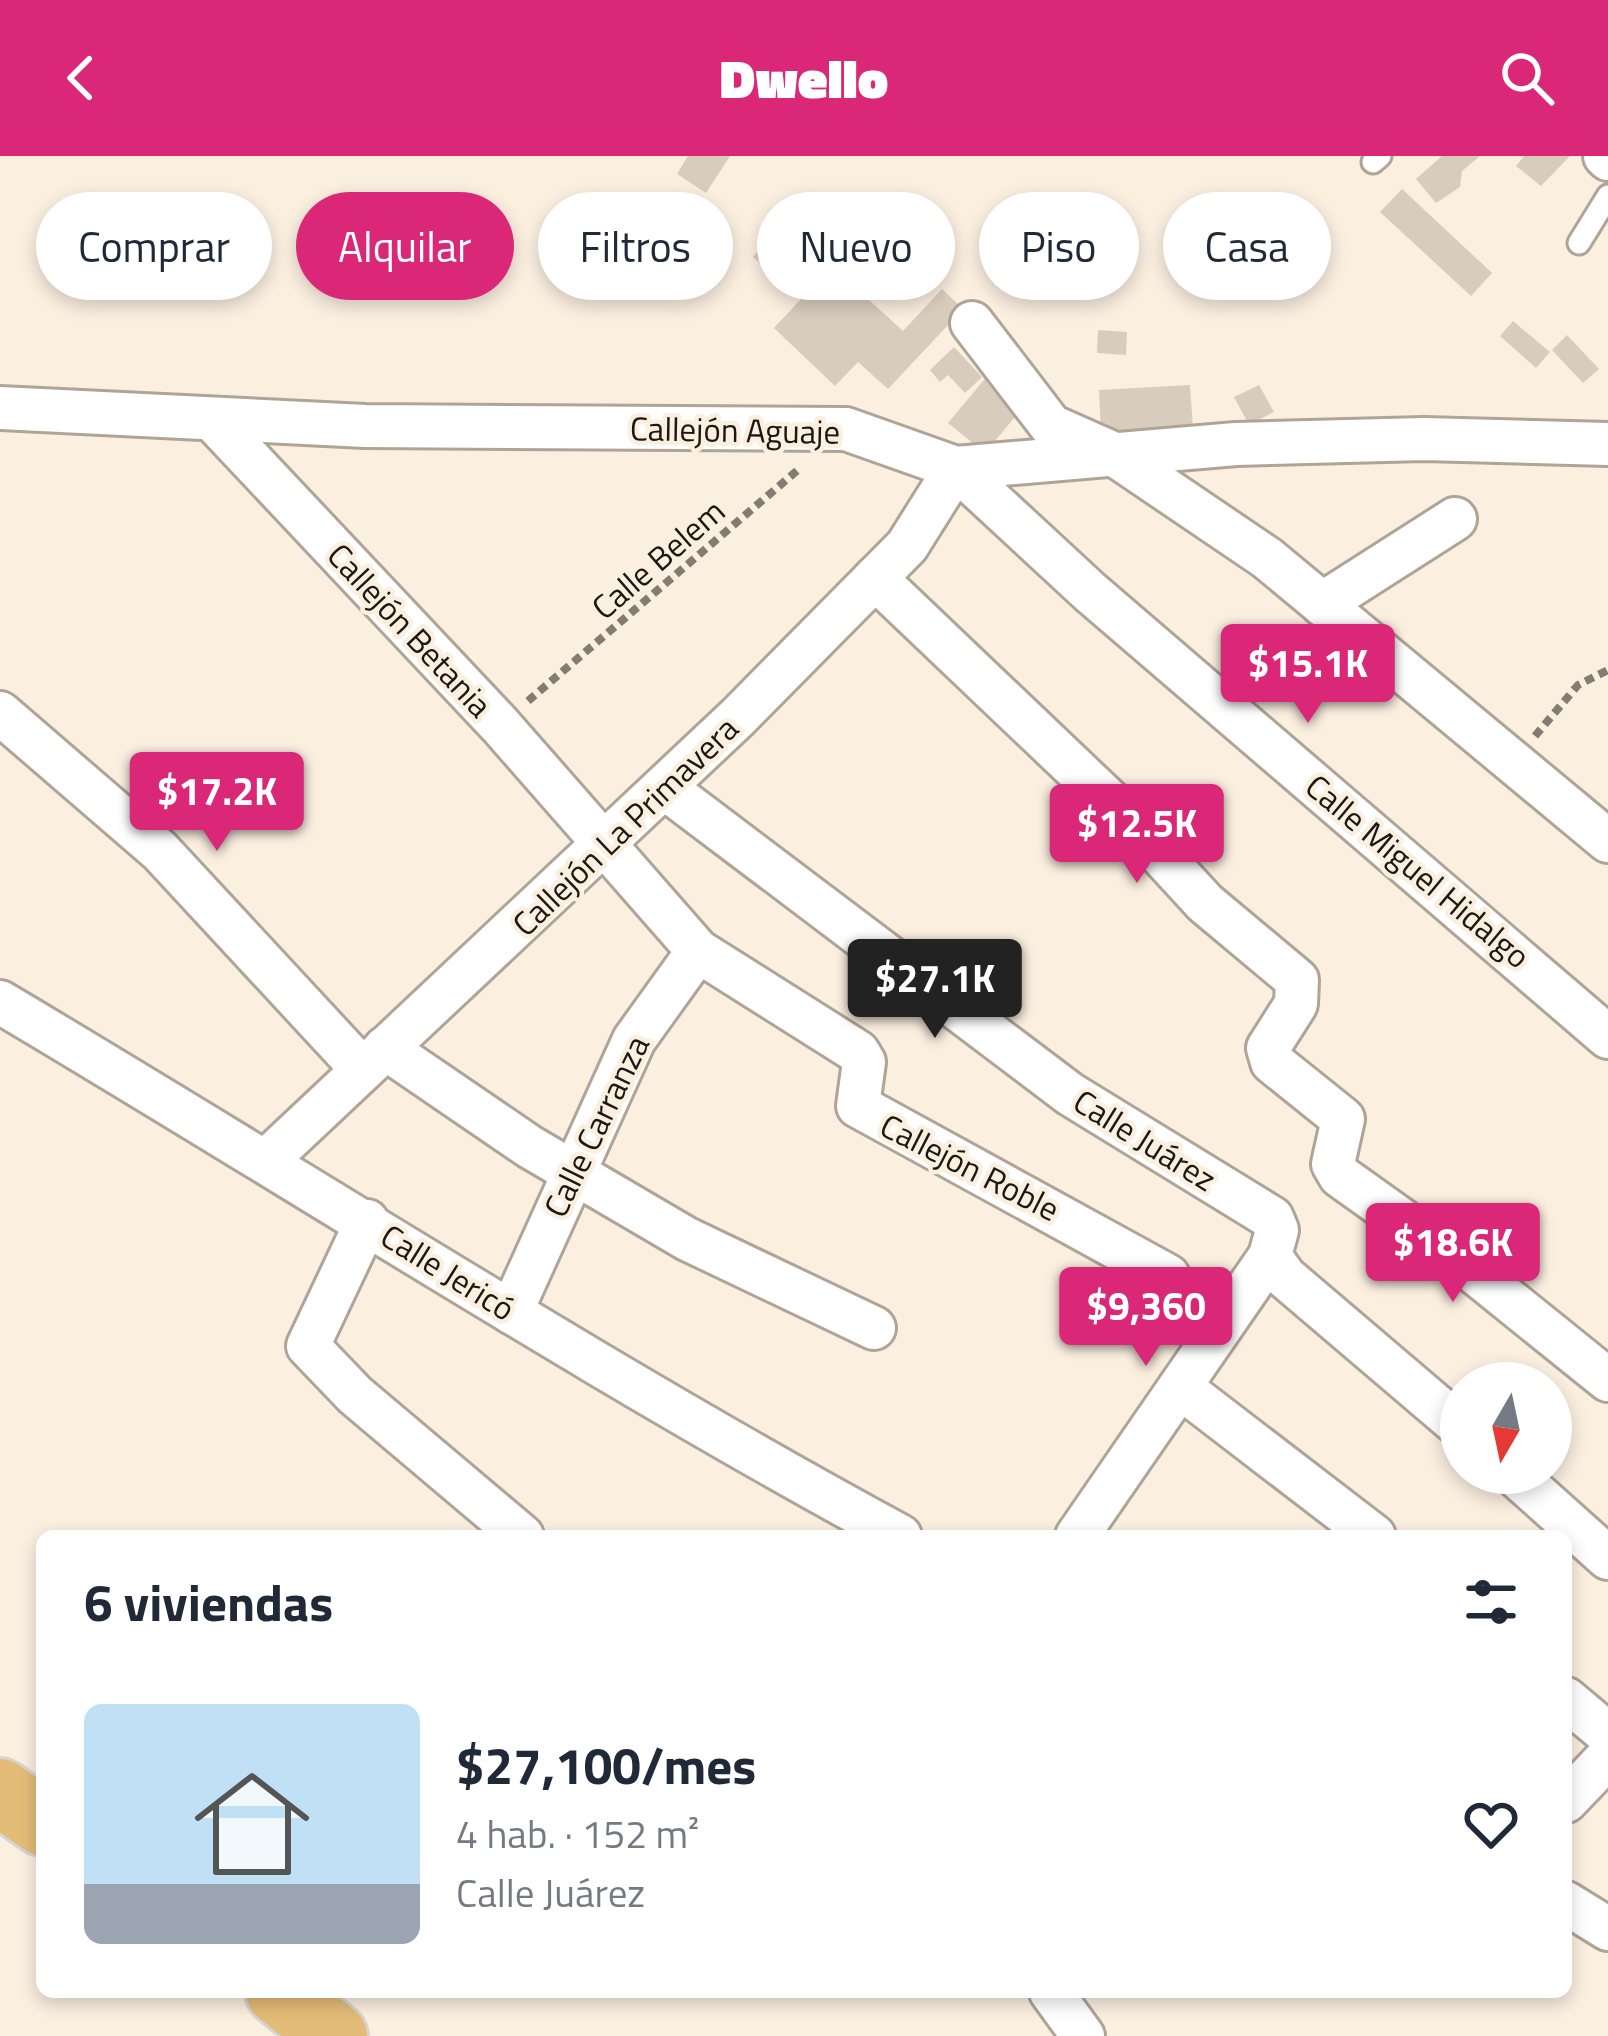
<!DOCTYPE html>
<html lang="es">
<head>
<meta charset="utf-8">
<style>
  body { margin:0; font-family:"Titillium Web",sans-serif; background:#f2f2f3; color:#1f2937; height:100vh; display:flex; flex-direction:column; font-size:45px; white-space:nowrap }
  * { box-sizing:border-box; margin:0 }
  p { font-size:39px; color:#747a83 }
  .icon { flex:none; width:66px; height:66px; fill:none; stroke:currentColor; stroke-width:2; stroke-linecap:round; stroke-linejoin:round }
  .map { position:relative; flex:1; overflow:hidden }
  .panel { position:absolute; left:36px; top:1374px; width:1536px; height:468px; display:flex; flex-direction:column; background:#fff; border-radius:18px; box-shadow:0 6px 18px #0003 }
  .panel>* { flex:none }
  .banner { position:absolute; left:36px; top:36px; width:1536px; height:108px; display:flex; gap:24px }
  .needle { width:78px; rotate:189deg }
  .controls { position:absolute; left:1440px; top:1206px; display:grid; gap:24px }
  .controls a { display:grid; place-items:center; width:132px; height:132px; border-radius:50%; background:#fff; box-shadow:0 6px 18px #0003; font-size:60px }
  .price { position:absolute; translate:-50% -102px; padding:0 27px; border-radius:12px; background:#db2777; color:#fff; font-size:39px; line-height:78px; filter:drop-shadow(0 3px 6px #0008) }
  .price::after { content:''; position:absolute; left:50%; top:72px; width:36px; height:27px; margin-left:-18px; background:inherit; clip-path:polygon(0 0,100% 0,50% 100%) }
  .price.current { background:#222; color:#fff }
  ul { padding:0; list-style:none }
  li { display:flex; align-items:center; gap:36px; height:300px; padding:0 48px }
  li+li { border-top:3px solid #e0e1e3 }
  li span { display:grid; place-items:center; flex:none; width:336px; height:240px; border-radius:18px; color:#555 }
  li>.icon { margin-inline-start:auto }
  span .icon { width:144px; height:144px; fill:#fffc; stroke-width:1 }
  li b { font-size:51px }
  h2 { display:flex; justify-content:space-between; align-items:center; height:144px; padding:0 48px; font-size:51px }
  .tag { padding:0 42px; border-radius:54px; background:#fff; box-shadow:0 6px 18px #0003; font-size:42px; line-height:108px }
  .tag.current { background:#db2777; color:#fff }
  header { display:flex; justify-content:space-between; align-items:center; height:156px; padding:0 48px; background:#db2777; color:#fff; font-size:54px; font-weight:800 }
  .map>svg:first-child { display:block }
  .building { fill:#d8ccbd }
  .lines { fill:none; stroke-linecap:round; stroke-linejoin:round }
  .lane-casing { stroke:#afa496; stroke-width:27 }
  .street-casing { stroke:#afa496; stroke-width:48 }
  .primary-casing { stroke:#d6d5d4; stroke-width:72 }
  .path { stroke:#847c72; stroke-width:8; stroke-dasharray:9 6; stroke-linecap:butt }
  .lane { stroke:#fff; stroke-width:21 }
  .street { stroke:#fff; stroke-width:42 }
  .primary { stroke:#e3bc77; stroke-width:66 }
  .labels { text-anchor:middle; stroke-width:9; stroke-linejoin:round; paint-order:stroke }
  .street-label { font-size:33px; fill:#1b1712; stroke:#fbefe0 }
</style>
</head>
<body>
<header><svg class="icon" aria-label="back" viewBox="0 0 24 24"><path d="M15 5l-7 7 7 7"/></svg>Dwello<svg class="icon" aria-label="search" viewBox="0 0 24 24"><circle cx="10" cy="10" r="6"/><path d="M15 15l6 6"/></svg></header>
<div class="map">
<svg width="1608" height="1880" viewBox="0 0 1608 1880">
  <rect width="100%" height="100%" fill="#fbefe0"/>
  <g class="building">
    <path d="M688 0H730L706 37 677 18Z"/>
    <path d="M1442 0H1480L1462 15 1460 31 1436 47 1416 23Z"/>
    <path d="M1524 0H1570L1541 30 1516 10Z"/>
    <path d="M1402 33 1492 117 1471 140 1380 56Z"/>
    <path d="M774 75 799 97 802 123 775 102 767 112 753 101Z"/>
    <path d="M864 75 880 90 847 124 903 175 942 133 963 153 888 233 858 206 835 230 774 172Z"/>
    <path d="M1513 165 1550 196 1536 212 1500 180Z"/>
    <path d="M1098 174 1127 176 1126 199 1097 197Z"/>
    <path d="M1567 179 1599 213 1583 227 1552 194Z"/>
    <path d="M954 191 982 221 965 237 948 219 940 226 930 214Z"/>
    <path d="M988 219 1024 250 985 297 948 267Z"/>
    <path d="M1190 229 1193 273 1101 278 1099 234Z"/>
    <path d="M1259 229 1274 256 1249 269 1234 241Z"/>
  </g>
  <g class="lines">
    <g class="lane-casing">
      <g id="lane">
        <path d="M1373 6 1380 0"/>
        <path d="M1579 87 1608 40"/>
      </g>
    </g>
    <g class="street-casing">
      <g id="street">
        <path d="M1605 0 1608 3"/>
        <path d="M972 167 1051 270 1112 297 1267 402 1608 685"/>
        <path d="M0 252 365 270 846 273 956 312 1236 288 1424 283 1608 288"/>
        <path d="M212 263 500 569 698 795 858 896 864 906 858 950 1168 1120"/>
        <path d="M875 422 1125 660 1205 747 1297 824 1296 848 1268 892 1272 906 1343 963 1333 1008 1340 1020 1469 1112 1608 1224"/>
        <path d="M1322 448 1455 363"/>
        <path d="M0 557 160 695 362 913"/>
        <path d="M665 632 1070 938 1272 1062 1277 1074 1270 1100 1077 1380"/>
        <path d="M0 846C300 1024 593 1214 900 1380"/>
        <path d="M385 892 530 991 687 1083 874 1172"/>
        <path d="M267 1004 738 561 907 390 956 312 1090 436 1608 881"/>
        <path d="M367 1065 308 1190 355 1239 522 1380"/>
        <path d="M1270 1100 1285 1121 1461 1271"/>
        <path d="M511 1156 634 884 698 795"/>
        <path d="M1180 1231 1374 1380"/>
        <path d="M1513 1317 1608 1402"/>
        <path d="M1566 1543 1608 1578"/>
        <path d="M1566 1645 1608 1601"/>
        <path d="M1566 1747 1608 1773"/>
        <path d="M1051 1836 1083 1880"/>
      </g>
    </g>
    <g class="primary-casing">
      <g id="primary">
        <path d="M0 1636 42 1666"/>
        <path d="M279 1836 334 1880"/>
      </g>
    </g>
    <g class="path">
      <path d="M528 545 799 313"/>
      <path d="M1535 580 1578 529 1608 514"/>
    </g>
    <use href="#lane" class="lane"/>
    <use href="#street" class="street"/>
    <use href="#primary" class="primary"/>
  </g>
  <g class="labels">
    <g class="street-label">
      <text transform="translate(735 274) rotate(1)" y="12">Callejón Aguaje</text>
      <text transform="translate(658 403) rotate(-41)" y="12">Calle Belem</text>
      <text transform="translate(410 474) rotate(47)" y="12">Callejón Betania</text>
      <text transform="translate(625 670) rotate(-44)" y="12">Callejón La Primavera</text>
      <text transform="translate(1418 715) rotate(40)" y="12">Calle Miguel Hidalgo</text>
      <text transform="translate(596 970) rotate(-64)" y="12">Calle Carranza</text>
      <text transform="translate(1145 984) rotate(32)" y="12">Calle Juárez</text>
      <text transform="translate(970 1011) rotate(27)" y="12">Callejón Roble</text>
      <text transform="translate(448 1116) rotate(32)" y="12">Calle Jericó</text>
    </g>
  </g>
</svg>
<div class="controls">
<a><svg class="needle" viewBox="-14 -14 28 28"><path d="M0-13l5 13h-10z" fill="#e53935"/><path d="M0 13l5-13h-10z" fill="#747a83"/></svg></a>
</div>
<b class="price" style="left:1308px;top:570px">$15.1K</b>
<b class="price" style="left:217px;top:698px">$17.2K</b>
<b class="price" style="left:1137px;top:730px">$12.5K</b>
<b class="price current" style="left:935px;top:885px">$27.1K</b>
<b class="price" style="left:1453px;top:1149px">$18.6K</b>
<b class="price" style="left:1146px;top:1213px">$9,360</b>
<div class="banner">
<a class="tag">Comprar</a>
<a class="tag current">Alquilar</a>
<a class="tag">Filtros</a>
<a class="tag">Nuevo</a>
<a class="tag">Piso</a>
<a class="tag">Casa</a>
</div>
<section class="panel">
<h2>6 viviendas<svg class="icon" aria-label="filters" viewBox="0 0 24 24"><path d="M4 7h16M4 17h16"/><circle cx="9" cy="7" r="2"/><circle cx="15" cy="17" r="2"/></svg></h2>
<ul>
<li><span style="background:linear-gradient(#bfe0f5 75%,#9aa5b1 0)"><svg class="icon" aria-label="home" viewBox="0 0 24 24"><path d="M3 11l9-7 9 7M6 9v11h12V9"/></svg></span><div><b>$27,100/mes</b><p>4 hab. · 152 m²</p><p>Calle Juárez</p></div><svg class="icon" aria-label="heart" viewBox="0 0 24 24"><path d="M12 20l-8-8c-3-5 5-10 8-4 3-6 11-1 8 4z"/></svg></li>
</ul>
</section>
</div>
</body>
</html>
